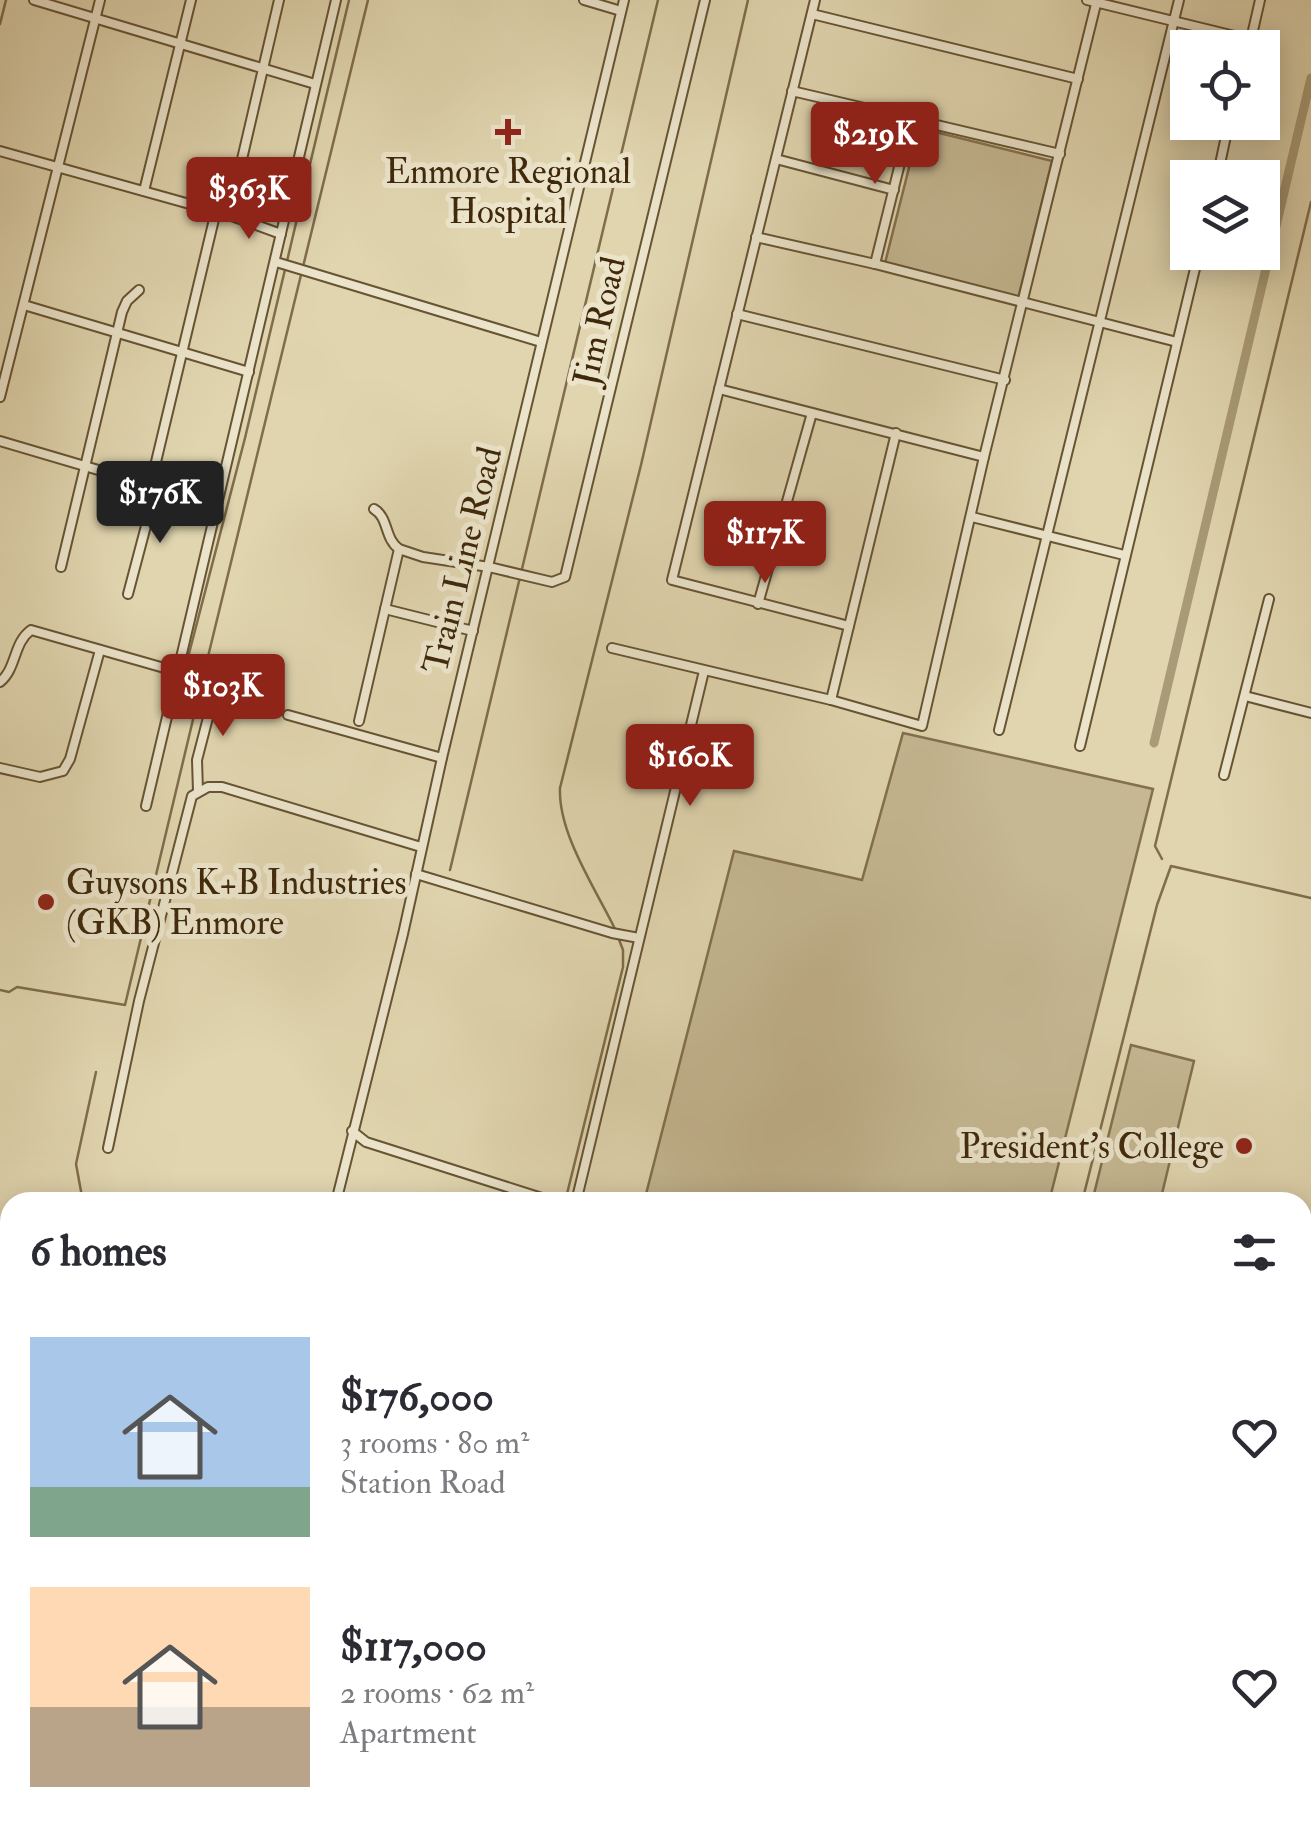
<!DOCTYPE html>
<html lang="en">
<head>
<meta charset="utf-8">
<style>
  body { margin:0; font-family:"IM FELL Double Pica",serif; background:#f7f7f7; color:#2b2b33; height:100vh; display:flex; flex-direction:column; font-size:38px; white-space:nowrap }
  * { box-sizing:border-box; margin:0 }
  p { font-size:32px; color:#7c7c81 }
  .icon { flex:none; width:55px; height:55px; fill:none; stroke:currentColor; stroke-width:2; stroke-linecap:round; stroke-linejoin:round }
  .map { position:relative; flex:1; overflow:hidden }
  .panel { position:absolute; left:0px; top:1192px; width:1312px; height:642px; display:flex; flex-direction:column; background:#fff; border-radius:30px 30px 0 0; box-shadow:0 5px 25px #0003 }
  .panel>* { flex:none }
  .tools { position:absolute; left:1170px; top:30px; display:grid; gap:20px }
  .tools a { display:grid; place-items:center; width:110px; height:110px; border-radius:0px; background:#fff; box-shadow:0 5px 25px #0003; font-size:50px }
  .price { position:absolute; translate:-50% -85px; padding:0 22px; border-radius:10px; background:#8f2418; color:#fff; font-size:32px; line-height:65px; filter:drop-shadow(0 2px 5px #0008) }
  .price::after { content:''; position:absolute; left:50%; top:60px; width:30px; height:22px; margin-left:-15px; background:inherit; clip-path:polygon(0 0,100% 0,50% 100%) }
  .price.on { background:#222; color:#fff }
  ul { padding:0; list-style:none }
  li { display:flex; align-items:center; gap:30px; height:250px; padding:0 30px }
  li span { display:grid; place-items:center; flex:none; width:280px; height:200px; border-radius:0px; color:#555 }
  li>.icon { margin-inline-start:auto }
  span .icon { width:120px; height:120px; fill:#fffc; stroke-width:1 }
  li b { font-size:42px }
  h2 { display:flex; justify-content:space-between; align-items:center; height:120px; padding:0 30px; font-size:42px }
  .map>svg:first-child { display:block }
  .green { fill:#c5b893; stroke:#82704e; stroke-width:2.5 }
  .lines { fill:none; stroke-linecap:round; stroke-linejoin:round }
  .stream { stroke:#7f6d4b; stroke-width:2.5 }
  .canal { stroke:#a99b77; stroke-width:9 }
  .minor-casing { stroke:#675433; stroke-width:12 }
  .minor { stroke:#ebe4cb; stroke-width:8 }
  .poi-dot { fill:#8f2418; stroke:#ebe4cb; stroke-width:4 }
  .labels { text-anchor:middle; stroke-width:10; stroke-linejoin:round; paint-order:stroke }
  .poi-label { font-size:35px; fill:#3f290a; stroke:#ebe4cb }
  .street-label { font-size:35px; fill:#3f290a; stroke:#ebe4cb }
</style>
</head>
<body>
<div class="map">
<svg width="1311" height="1834" viewBox="0 0 1311 1834">
  <rect width="100%" height="100%" fill="#e0d5af"/>
  <filter id="stains"><feTurbulence type="fractalNoise" baseFrequency=".002" numOctaves="4"/><feColorMatrix values="0 0 0 0 .2 0 0 0 0 .09 0 0 0 0 .02 0 0 0 .5 -.17"/></filter>
  <radialGradient id="worn" r=".72"><stop offset=".6" stop-color="#630" stop-opacity="0"/><stop offset="1" stop-color="#630" stop-opacity=".3"/></radialGradient>
  <g class="green">
    <path d="M919 128 1052 161 1018 299 884 267Z"/>
    <path d="M903 733 1153 789 1049 1202H644L734 851 862 880Z"/>
    <path d="M1131 1045 1194 1061 1160 1202H1092Z"/>
  </g>
  <g class="lines">
    <g class="stream">
      <path d="M0 24 6 0"/>
      <path d="M185 669 245 438 349 0"/>
      <path d="M204 673 368 0"/>
      <path d="M1162 859 1155 846 1311 202"/>
      <path d="M450 870 658 0"/>
      <path d="M615 929C595 888 558 833 560 788L641 465 748 0"/>
      <path d="M0 990 9 992 17 987 125 1005 201 686"/>
      <path d="M83 1202 76 1164 96 1072"/>
      <path d="M565 1202 623 967V950L618 937"/>
      <path d="M1082 1202 1157 905 1171 866 1311 898"/>
      <path d="M0 1314 10 1322"/>
      <path d="M1302 1409 1311 1369"/>
      <path d="M0 1469 10 1430"/>
      <path d="M0 1577 10 1537"/>
      <path d="M415 1834 417 1825"/>
      <path d="M935 1834 937 1825"/>
      <path d="M1194 1834 1196 1825"/>
    </g>
    <path class="canal" d="M1154 743 1311 78"/>
    <g class="minor-casing">
      <g id="minor">
        <path d="M34 0 315 84"/>
        <path d="M584 0 621 11"/>
        <path d="M815 0 672 580 849 626"/>
        <path d="M1087 0 1251 40"/>
        <path d="M812 14 1078 79"/>
        <path d="M1249 48 1260 0"/>
        <path d="M792 91 1060 154"/>
        <path d="M0 151 229 215 281 234"/>
        <path d="M776 159 894 190"/>
        <path d="M1217 178 1229 122"/>
        <path d="M144 191 191 0"/>
        <path d="M229 215 279 0"/>
        <path d="M756 237 875 264 1177 342"/>
        <path d="M276 262 541 342"/>
        <path d="M875 264 911 119"/>
        <path d="M24 305 249 372"/>
        <path d="M737 314 1005 380"/>
        <path d="M719 389 984 457"/>
        <path d="M0 397 100 0"/>
        <path d="M0 441 217 505"/>
        <path d="M150 487 216 211"/>
        <path d="M972 517 1124 555"/>
        <path d="M399 549 423 557 489 567 552 582 565 577 705 0"/>
        <path d="M61 567 122 312 127 301 139 290"/>
        <path d="M128 594 156 488"/>
        <path d="M758 604 812 413"/>
        <path d="M385 609 473 631"/>
        <path d="M612 648 831 700 922 726 984 457 1097 0"/>
        <path d="M0 682C17 668 13 643 31 630L217 683 197 760 198 791"/>
        <path d="M1245 696 1311 713"/>
        <path d="M831 700 896 433"/>
        <path d="M288 715 442 758"/>
        <path d="M359 721 399 549C384 538 389 518 374 509"/>
        <path d="M999 730 1179 0"/>
        <path d="M1080 746 1199 252"/>
        <path d="M0 768 40 777 63 771 70 759 100 650"/>
        <path d="M1224 775 1269 599"/>
        <path d="M146 806 336 0"/>
        <path d="M416 874 612 933 639 938"/>
        <path d="M352 1131 366 1142 545 1199"/>
        <path d="M108 1148 139 1001 192 796 208 787H222L421 847"/>
        <path d="M336 1202 403 934 442 758 624 0"/>
        <path d="M576 1202 704 671"/>
        <path d="M1302 1355 1311 1318"/>
        <path d="M0 1585 10 1587"/>
        <path d="M49 1834 51 1825"/>
        <path d="M387 1834 389 1825"/>
        <path d="M1185 1834 1187 1825"/>
      </g>
    </g>
    <use href="#minor" class="minor"/>
  </g>
  <g class="poi-dot">
    <path d="M503 117h10v10h10v10h-10v10h-10v-10h-10v-10h10z"/>
    <circle cx="46" cy="902" r="10"/>
    <circle cx="1244" cy="1146" r="10"/>
  </g>
  <g class="labels">
    <g class="poi-label">
      <text x="508" y="183">Enmore Regional<tspan x="508" dy="40">Hospital</tspan></text>
      <text x="66" y="894" text-anchor="start">Guysons K+B Industries<tspan x="66" dy="40">(GKB) Enmore</tspan></text>
      <text x="1224" y="1158" text-anchor="end">President's College</text>
    </g>
    <g class="street-label">
      <text transform="translate(599 321) rotate(-77)" y="12">Jim Road</text>
      <text transform="translate(462 560) rotate(-76)" y="12">Train Line Road</text>
    </g>
  </g>
  <rect width="100%" height="100%" filter="url(#stains)"/>
  <rect width="100%" height="100%" fill="url(#worn)"/>
</svg>
<div class="tools">
<a><svg class="icon" aria-label="locate" viewBox="0 0 24 24"><circle cx="12" cy="12" r="6"/><path d="M12 2v4M12 18v4M2 12h4M18 12h4"/></svg></a>
<a><svg class="icon" aria-label="layers" viewBox="0 0 24 24"><path d="M12 4l9 5-9 5-9-5zM3 14l9 5 9-5"/></svg></a>
</div>
<b class="price" style="left:875px;top:187px">$219K</b>
<b class="price" style="left:249px;top:242px">$363K</b>
<b class="price on" style="left:160px;top:546px">$176K</b>
<b class="price" style="left:765px;top:586px">$117K</b>
<b class="price" style="left:223px;top:739px">$103K</b>
<b class="price" style="left:690px;top:809px">$160K</b>
<section class="panel">
<h2>6 homes<svg class="icon" aria-label="filters" viewBox="0 0 24 24"><path d="M4 7h16M4 17h16"/><circle cx="9" cy="7" r="2"/><circle cx="15" cy="17" r="2"/></svg></h2>
<ul>
<li><span style="background:linear-gradient(#a9c7e8 75%,#7fa58c 0)"><svg class="icon" aria-label="home" viewBox="0 0 24 24"><path d="M3 11l9-7 9 7M6 9v11h12V9"/></svg></span><div><b>$176,000</b><p>3 rooms · 80 m²</p><p>Station Road</p></div><svg class="icon" aria-label="heart" viewBox="0 0 24 24"><path d="M12 20l-8-8c-3-5 5-10 8-4 3-6 11-1 8 4z"/></svg></li>
<li><span style="background:linear-gradient(#ffd9b3 60%,#b9a48a 0)"><svg class="icon" aria-label="home" viewBox="0 0 24 24"><path d="M3 11l9-7 9 7M6 9v11h12V9"/></svg></span><div><b>$117,000</b><p>2 rooms · 62 m²</p><p>Apartment</p></div><svg class="icon" aria-label="heart" viewBox="0 0 24 24"><path d="M12 20l-8-8c-3-5 5-10 8-4 3-6 11-1 8 4z"/></svg></li>
</ul>
</section>
</div>
</body>
</html>
